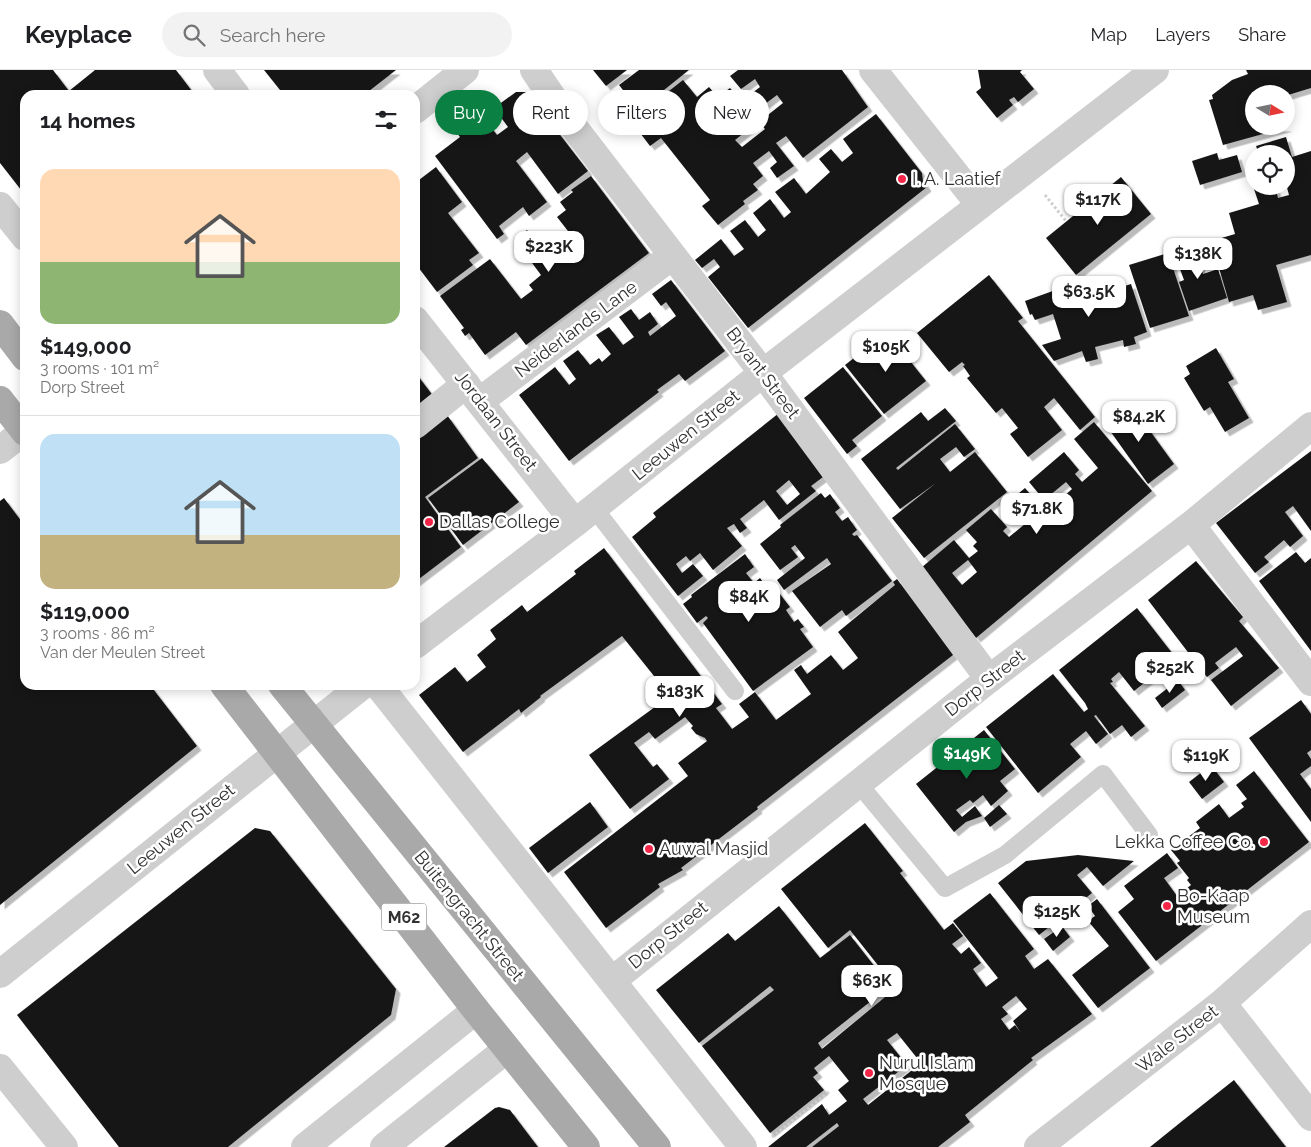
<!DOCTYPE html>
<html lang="en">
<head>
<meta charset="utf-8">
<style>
  body { margin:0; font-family:Raleway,sans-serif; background:#f2f2f2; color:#202124; height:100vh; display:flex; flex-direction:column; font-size:19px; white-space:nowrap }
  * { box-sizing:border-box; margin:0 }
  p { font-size:16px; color:#757577 }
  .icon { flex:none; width:28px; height:28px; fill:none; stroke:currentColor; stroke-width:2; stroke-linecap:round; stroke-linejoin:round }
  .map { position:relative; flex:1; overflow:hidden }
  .panel { position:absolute; left:20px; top:20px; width:400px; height:600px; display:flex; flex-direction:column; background:#fff; border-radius:15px; box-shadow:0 2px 12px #0003 }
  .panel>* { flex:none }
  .top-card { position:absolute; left:435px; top:20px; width:475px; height:45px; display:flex; gap:10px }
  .needle { width:32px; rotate:100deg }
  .tools { position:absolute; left:1245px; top:15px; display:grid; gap:10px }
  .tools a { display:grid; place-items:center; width:50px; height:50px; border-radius:50%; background:#fff; box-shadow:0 2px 12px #0003; font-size:25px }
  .price { position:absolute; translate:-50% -42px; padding:0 11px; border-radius:10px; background:#fff; color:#222; font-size:16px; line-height:32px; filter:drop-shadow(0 1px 2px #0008) }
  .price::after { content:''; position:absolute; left:50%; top:30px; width:15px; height:11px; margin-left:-8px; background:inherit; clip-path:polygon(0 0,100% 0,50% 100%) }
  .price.active { background:#0b8043; color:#fff }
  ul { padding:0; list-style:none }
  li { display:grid; align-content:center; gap:10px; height:265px; padding:0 20px }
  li+li { border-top:1px solid #e0e0e0 }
  li span { display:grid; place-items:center; height:155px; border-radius:15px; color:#555 }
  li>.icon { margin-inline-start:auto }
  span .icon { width:90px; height:90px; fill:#fffc; stroke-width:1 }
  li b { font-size:21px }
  h2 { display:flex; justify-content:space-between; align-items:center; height:60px; padding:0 20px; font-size:21px }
  .chip { padding:0 18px; border-radius:22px; background:#fff; box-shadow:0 2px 12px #0003; font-size:18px; line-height:45px }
  .chip.active { background:#0b8043; color:#fff }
  header { display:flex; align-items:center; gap:30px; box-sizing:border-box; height:70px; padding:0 25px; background:#fff; border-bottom:1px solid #e0e0e0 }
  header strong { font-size:24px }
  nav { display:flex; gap:28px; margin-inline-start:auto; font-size:18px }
  .search { width:350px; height:45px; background:#f2f2f2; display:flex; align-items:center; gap:12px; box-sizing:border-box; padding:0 18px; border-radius:28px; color:#757577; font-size:19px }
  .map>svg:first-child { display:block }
  .building { fill:#181818; fill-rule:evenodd; filter:url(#shadow) }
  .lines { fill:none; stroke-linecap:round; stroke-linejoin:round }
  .path { stroke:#cecece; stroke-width:3; stroke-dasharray:2.5 2.5; stroke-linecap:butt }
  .lane { stroke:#cecece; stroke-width:18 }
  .street { stroke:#cecece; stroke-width:28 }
  .primary { stroke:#a9a9a9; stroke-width:28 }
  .poi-dot { fill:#f62648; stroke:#fff; stroke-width:2 }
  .labels { text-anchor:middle; stroke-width:5; stroke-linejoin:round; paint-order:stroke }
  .shield { fill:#fff; stroke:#6f6f6f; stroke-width:1 }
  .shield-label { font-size:16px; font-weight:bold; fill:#313131 }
  .poi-label { font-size:18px; fill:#313131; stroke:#fff; text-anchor:start }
  .street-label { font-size:18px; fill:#313131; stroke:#fff }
</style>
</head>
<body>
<header>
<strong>Keyplace</strong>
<div class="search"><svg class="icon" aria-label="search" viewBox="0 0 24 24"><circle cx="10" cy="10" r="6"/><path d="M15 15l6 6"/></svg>Search here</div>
<nav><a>Map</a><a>Layers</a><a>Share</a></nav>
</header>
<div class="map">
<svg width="1311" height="1077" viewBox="0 0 1311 1077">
  <defs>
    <filter id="shadow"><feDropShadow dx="4.5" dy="4.5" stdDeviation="0" flood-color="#0004"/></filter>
  </defs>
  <rect width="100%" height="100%" fill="#fff"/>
  <g class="building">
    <path d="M0 0H53L69 21 95 0H176L195 25H25V125L0 93Z"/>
    <path d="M264 0H396L364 25H284Z"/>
    <path d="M593 0H627L606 16Z"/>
    <path d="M639 0H689L639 40 619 15Z"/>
    <path d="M738 0H842L868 37 803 88 786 66 776 73 794 96 777 108 770 98 777 92 769 81 753 93 763 106 753 114 758 120 743 131 745 134 718 155 702 136 710 130 661 68 650 76 631 51 683 10 697 27 709 17 716 25 695 40 702 48 724 31 719 26 730 18 758 52 735 70 742 77 765 59 759 52 783 33 777 25 757 40 747 27 760 17 755 9 741 19 730 6Z"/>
    <path d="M978 0H1022L1020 2 1034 19 1018 32 1014 27 1009 30 1013 35 997 48 976 22 981 18Z"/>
    <path d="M1246 0H1311V18L1288 25 1286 29V24H1254V56L1288 57 1223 75 1209 30 1213 29 1212 25 1232 10 1248 4Z"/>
    <path d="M516 22H527L588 101 558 124 527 82 516 91 547 132 529 146 523 137 499 156 504 164 497 169 435 86 460 67 456 62 480 43 497 65 508 57 494 38Z"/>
    <path d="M876 44 922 103 923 111 927 117 748 258 708 207 720 197 714 189 702 198 695 190 721 169 734 186 744 179 730 161 745 150 758 167 766 160 753 143 770 129 784 148 791 142 775 122 794 108 806 124 830 102 819 89 831 79 842 92 853 83 843 69Z"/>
    <path d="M1286 67 1292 87 1311 81V185L1276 195 1287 232 1258 240 1253 225 1229 232 1219 198 1226 196 1218 169 1235 164 1229 143 1259 134 1253 116H1275L1278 128 1289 125 1286 114V84H1259L1256 76Z"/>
    <path d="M1217 83 1219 90 1237 85 1242 102 1200 115 1192 91Z"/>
    <path d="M436 97 462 132 448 143 479 183 469 190 473 195 437 222 415 193V113Z"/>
    <path d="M1254 98V116H1253L1249 100Z"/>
    <path d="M591 106 649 183 526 275 516 262 485 285 469 263 465 266 461 260 464 258 440 226 490 189 521 229 533 220 529 215 541 205 515 170 527 160 539 176 555 164 565 178 575 170 557 147 566 140 560 132 573 122 571 120Z"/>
    <path d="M1121 107 1151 144 1076 205 1046 168Z"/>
    <path d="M1193 174 1203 204 1218 199 1227 228 1189 241 1179 212 1184 210 1173 180Z"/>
    <path d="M1168 183 1189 246 1150 258 1129 195Z"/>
    <path d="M989 205 1023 248 1018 251 1095 347 1080 360 1054 328 1044 337 1062 360 1028 387 1010 364 1018 358 1002 338 996 343 967 308 970 306 963 296 965 295 962 292 949 302 917 263Z"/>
    <path d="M1086 209 1089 216 1106 211 1109 221 1131 214 1147 262 1134 267 1136 274 1124 277 1123 270 1095 277 1098 289 1086 292 1082 281 1054 291 1042 275 1061 269 1053 244 1035 250 1032 244 1030 245 1025 231Z"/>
    <path d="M671 210 725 281 685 311 679 304 657 320 659 322 569 391 519 325 555 297 569 315 576 309 563 291 578 280 590 295 599 288 602 292 611 284 596 265 609 257 623 275 634 267 619 247 631 239 639 250 650 242 658 254 648 262 650 266 676 246 666 232 661 236 652 224Z"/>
    <path d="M887 262 926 311 884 344 845 295Z"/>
    <path d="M1216 278 1234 309 1228 312 1249 348 1225 362 1210 337 1204 341 1184 308 1190 304 1186 296Z"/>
    <path d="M843 297 882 346 852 370 857 376 847 384 804 328Z"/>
    <path d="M415 302 434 327 415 342Z"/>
    <path d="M1129 332 1174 394 1148 414 1103 351Z"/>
    <path d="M945 338 956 351 896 398 898 400 955 354 975 379 964 387 956 377 940 389 950 402 975 382 1007 422 924 488 892 448 936 413 900 439 861 389 921 342 928 351Z"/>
    <path d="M779 343 823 407 811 416 816 421 779 450 764 430 740 449 747 458 740 463 734 454 727 458 742 476 713 500 700 483 690 491 686 486 676 494 682 503 693 494 703 506 678 526 632 467 656 447 653 443ZM789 410 800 424 787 435 776 421Z"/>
    <path d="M447 345 478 388 425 427 461 477 415 512V370Z"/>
    <path d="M1094 352 1152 421 976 568 921 498 954 470 969 488 978 481 973 476 977 472 966 460 991 439 1007 457 1003 461 1009 467 1031 449 1013 428 1025 418 1046 442 1072 419 1066 412 1044 430 1029 412 1064 382 1079 400 1075 404 1082 412 1098 398 1074 369ZM968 490 977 502 962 515 952 503Z"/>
    <path d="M1311 381V461L1293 436 1285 442 1303 466 1290 477 1284 470 1264 487 1269 492 1255 503 1216 453Z"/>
    <path d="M482 388 519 432 463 475 428 428Z"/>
    <path d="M821 423 825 428 830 424 840 438 835 442 842 451 848 447 857 460 852 464 854 466 857 465 892 511 846 546 842 540 820 557 792 521 831 494 827 488 784 520 777 510 805 488 795 475 791 478 798 487 780 500 760 474 781 457 780 455Z"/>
    <path d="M4 428 25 456V615H150L197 676 0 835V431Z"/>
    <path d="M604 478 722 634 716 638 732 659 749 647 739 634 755 622 776 650 811 624 794 600 801 595 807 604 831 585 843 600 858 588 838 562 895 515 893 512 897 509 953 585 757 737 758 739 681 798 683 800 658 814 660 817 606 858 564 802 688 706 678 693 707 671 705 668 696 664 691 658 693 656 685 647 655 669 649 662 634 673 653 697 657 694 669 709 630 739 589 685 670 626 622 566 540 626 541 627 521 643 519 639 463 682 419 625 455 597 467 612 486 597 477 585 496 569 490 560 522 535 527 542 576 504 574 501Z"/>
    <path d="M1296 482 1305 493 1311 488V581L1259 511Z"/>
    <path d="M745 484 754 497 746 503 754 513 760 508 771 523 776 519 790 537 786 540 794 552 798 549 804 557 800 559 813 577 753 621 703 553 708 548 706 546 697 553 683 534 692 527 691 525Z"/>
    <path d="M1196 491 1243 547 1239 551 1279 598 1231 636 1211 610 1243 586 1236 577 1215 593 1219 598 1207 607 1148 530Z"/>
    <path d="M1137 538 1176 588 1134 621 1119 602 1111 609 1113 612 1110 613 1145 656 1131 667 1122 655 1110 664 1096 645 1094 646 1108 664 1096 674 1086 661 1070 674 1081 687 1038 723 986 657 1053 604 1084 642 1088 639 1085 633 1059 600Z"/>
    <path d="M1178 610 1185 620 1162 638 1155 628Z"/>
    <path d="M1301 630 1311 644V680L1307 683 1311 689V696L1300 704 1311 719V752L1249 668Z"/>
    <path d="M984 660 1015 699 1000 711 1008 721 991 736 983 725 973 733 970 730 956 740 962 747 975 736 982 746 966 752 954 762 916 714Z"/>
    <path d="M1211 695 1224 712 1202 729 1189 712Z"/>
    <path d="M1254 701 1309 772 1156 891 1118 842 1134 829 1124 816 1167 783 1178 798 1164 808 1177 826 1191 815 1187 810 1189 808 1177 793 1180 791 1171 780 1200 758 1196 752 1219 734 1229 748 1244 737 1241 733 1247 729 1236 715Z"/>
    <path d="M590 732 608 757 548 803 529 778Z"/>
    <path d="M999 735 1007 744 990 757 984 748Z"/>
    <path d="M865 753 903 801 900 803 944 860 953 853 963 866 952 874 961 884 969 877 981 893 973 899 986 917 998 908 953 851 990 823 1034 879 1025 886 1034 899 1048 889 1092 944 1031 988 1033 990 965 1045 970 1052 938 1077H812L839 1056 837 1053 806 1077H768L822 1034 829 1045 847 1031 838 1020 849 1011 829 986 814 998 818 1003 813 1007 824 1020 770 1063 702 976 774 920 770 916 699 973 656 920 728 863 735 871 779 836 820 888 850 865 890 916 818 973 822 979 896 918 850 860 828 878 781 819ZM1016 926 1027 939 1013 951 1021 963 1015 955 1009 960 1001 949 1008 944 1002 937ZM897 963 921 993 868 1035 863 1029 907 995 887 970Z"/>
    <path d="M255 758 270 761 396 919 391 945 228 1077H119L17 945Z"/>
    <path d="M1078 785 1134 791 1103 816 1087 797 1077 805 1092 823 1039 865 998 813 1026 791Z"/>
    <path d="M1097 829 1150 898 1098 938 1072 905 1109 876 1088 851 1095 846 1088 836Z"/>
    <path d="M1062 856 1070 867 1053 881 1044 869Z"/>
    <path d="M1234 1010 1286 1077H1150L1181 1052Z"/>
    <path d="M499 1037 510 1040 538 1077H444L495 1038Z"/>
  </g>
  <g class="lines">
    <g class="path">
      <path d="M1045 125 1066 151"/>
      <path d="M772 1067 830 1021"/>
    </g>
    <g class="lane">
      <path d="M594 438 735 621"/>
      <path d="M858 713 945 818 1005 785 1103 704 1149 765"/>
    </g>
    <g class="street">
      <path d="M217 0 236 25"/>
      <path d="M534 0 563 43 763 303 989 609"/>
      <path d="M873 0 980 135"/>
      <path d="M415 40 465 0"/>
      <path d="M0 136 25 167"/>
      <path d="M415 250 575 453"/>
      <path d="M480 331 672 186"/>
      <path d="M415 355 466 314"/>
      <path d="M0 380 24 361"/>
      <path d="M1191 455 1311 612"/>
      <path d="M415 575 575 453 763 303 1155 0"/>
      <path d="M378 615 743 1077"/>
      <path d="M0 904 363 615"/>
      <path d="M613 910 989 609 1191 455 1311 356"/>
      <path d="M1222 933 1311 1047"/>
      <path d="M0 998 64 1077"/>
      <path d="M305 1077 476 940"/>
      <path d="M384 1077 507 979"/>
      <path d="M1038 1077 1222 933 1311 854"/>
    </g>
    <g class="primary">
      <path d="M0 254 25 287"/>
      <path d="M0 330 25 362"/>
      <path d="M224 615 476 940 586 1077"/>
      <path d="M282 615 657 1077"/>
    </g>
  </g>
  <g class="poi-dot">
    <circle cx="902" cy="109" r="5"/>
    <circle cx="429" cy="452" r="5"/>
    <circle cx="1264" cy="772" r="5"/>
    <circle cx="649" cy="779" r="5"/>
    <circle cx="1167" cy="836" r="5"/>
    <circle cx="869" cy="1003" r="5"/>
  </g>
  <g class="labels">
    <rect class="shield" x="381.5" y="833.5" width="45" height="27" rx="4"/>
    <g class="shield-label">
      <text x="404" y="853">M62</text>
    </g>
    <g class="poi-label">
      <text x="912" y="115">I. A. Laatief</text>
      <text x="439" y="458">Dallas College</text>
      <text x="1254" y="778" text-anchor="end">Lekka Coffee Co.</text>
      <text x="659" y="785">Auwal Masjid</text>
      <text x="1177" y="832">Bo-Kaap<tspan x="1177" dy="21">Museum</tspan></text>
      <text x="879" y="999">Nurul Islam<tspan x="879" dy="21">Mosque</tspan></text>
    </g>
    <g class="street-label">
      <text transform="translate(576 259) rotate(-37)" y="6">Neiderlands Lane</text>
      <text transform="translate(763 303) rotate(53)" y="6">Bryant Street</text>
      <text transform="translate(496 351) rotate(52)" y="6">Jordaan Street</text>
      <text transform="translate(686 365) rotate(-39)" y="6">Leeuwen Street</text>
      <text transform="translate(985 613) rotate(-38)" y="6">Dorp Street</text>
      <text transform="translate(181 759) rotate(-39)" y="6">Leeuwen Street</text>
      <text transform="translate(469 846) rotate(51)" y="6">Buitengracht Street</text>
      <text transform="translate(668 865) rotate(-39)" y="6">Dorp Street</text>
      <text transform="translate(1177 969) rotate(-38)" y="6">Wale Street</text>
    </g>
  </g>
</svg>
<div class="tools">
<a><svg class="needle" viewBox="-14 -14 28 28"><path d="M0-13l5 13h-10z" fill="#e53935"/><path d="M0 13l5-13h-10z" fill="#757577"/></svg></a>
<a><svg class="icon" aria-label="locate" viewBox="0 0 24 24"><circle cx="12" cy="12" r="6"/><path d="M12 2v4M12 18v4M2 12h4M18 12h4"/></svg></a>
</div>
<b class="price" style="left:1098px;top:156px">$117K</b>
<b class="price" style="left:549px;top:203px">$223K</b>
<b class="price" style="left:1198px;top:210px">$138K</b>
<b class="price" style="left:1089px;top:248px">$63.5K</b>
<b class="price" style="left:886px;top:303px">$105K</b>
<b class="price" style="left:1139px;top:373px">$84.2K</b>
<b class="price" style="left:1037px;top:465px">$71.8K</b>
<b class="price" style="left:749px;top:553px">$84K</b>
<b class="price" style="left:1170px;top:624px">$252K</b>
<b class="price" style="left:680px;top:648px">$183K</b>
<b class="price active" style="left:967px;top:710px">$149K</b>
<b class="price" style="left:1206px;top:712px">$119K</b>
<b class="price" style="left:1057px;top:868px">$125K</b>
<b class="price" style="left:872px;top:937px">$63K</b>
<div class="top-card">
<a class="chip active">Buy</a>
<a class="chip">Rent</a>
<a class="chip">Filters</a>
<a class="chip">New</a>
</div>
<section class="panel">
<h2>14 homes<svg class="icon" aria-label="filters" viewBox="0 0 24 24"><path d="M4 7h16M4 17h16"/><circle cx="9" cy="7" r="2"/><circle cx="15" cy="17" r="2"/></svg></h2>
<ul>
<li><span style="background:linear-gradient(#ffd9b3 60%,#8fb573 0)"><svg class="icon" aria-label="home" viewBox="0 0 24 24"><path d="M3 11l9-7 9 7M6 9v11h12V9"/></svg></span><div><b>$149,000</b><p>3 rooms · 101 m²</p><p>Dorp Street</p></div></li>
<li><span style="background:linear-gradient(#bfe0f5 65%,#c2b280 0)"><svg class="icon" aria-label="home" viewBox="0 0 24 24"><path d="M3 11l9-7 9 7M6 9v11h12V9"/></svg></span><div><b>$119,000</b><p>3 rooms · 86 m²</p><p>Van der Meulen Street</p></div></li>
</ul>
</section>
</div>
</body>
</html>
